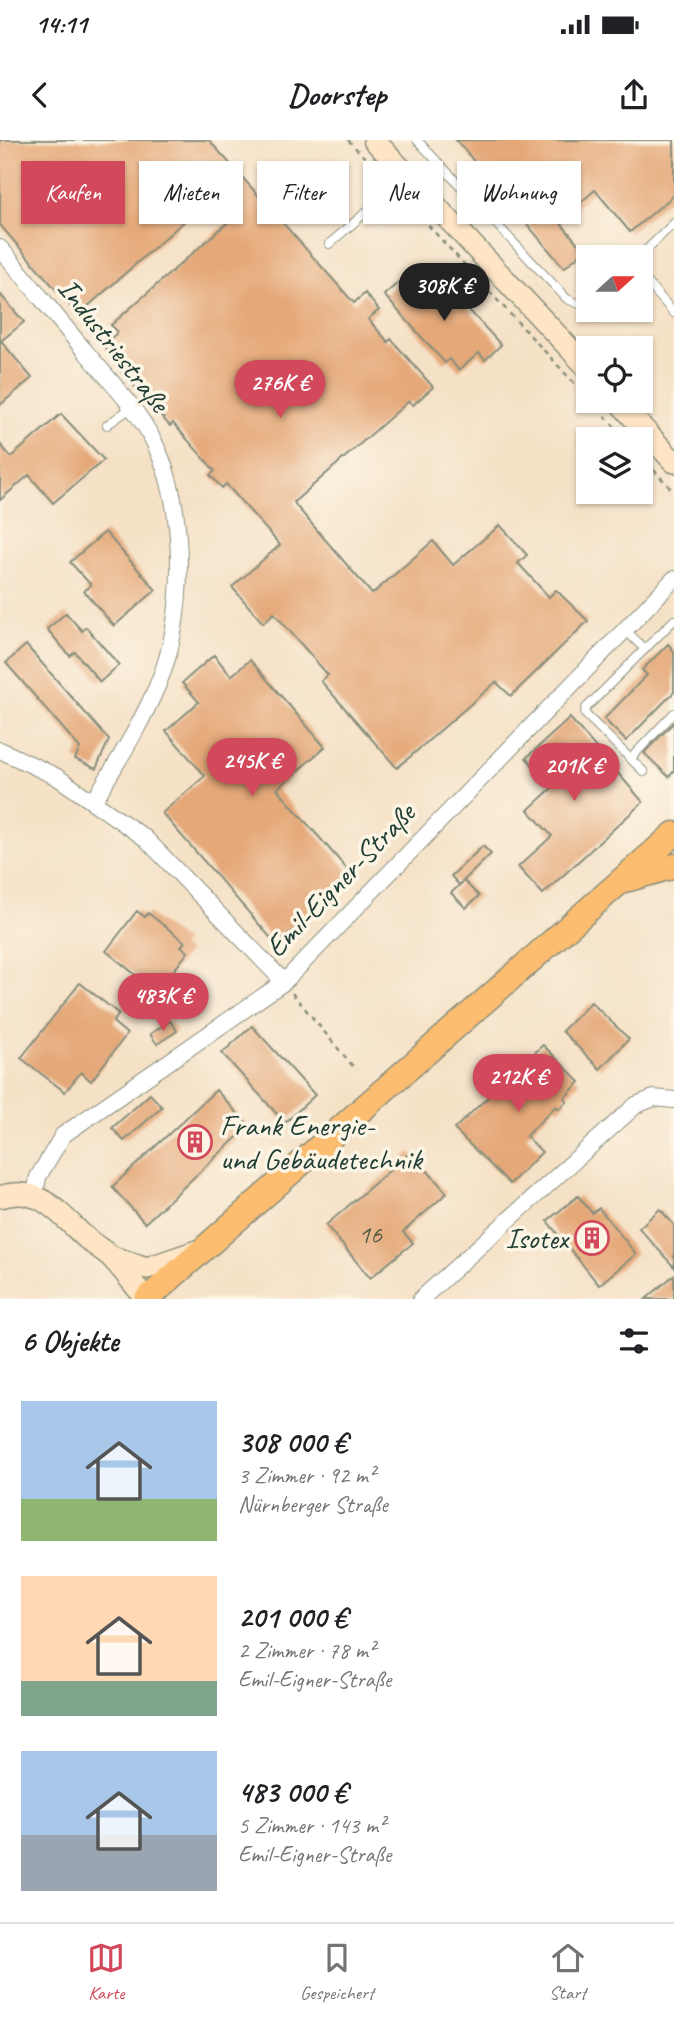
<!DOCTYPE html>
<html lang="de">
<head>
<meta charset="utf-8">
<style>
  body { margin:0; font-family:Caveat,sans-serif; background:#f6f6f6; color:#202124; height:100vh; display:flex; flex-direction:column; font-size:26px; white-space:nowrap }
  * { box-sizing:border-box; margin:0 }
  p { font-size:23px; color:#757577 }
  .icon { flex:none; width:38px; height:38px; fill:none; stroke:currentColor; stroke-width:2; stroke-linecap:round; stroke-linejoin:round }
  .map { position:relative; height:1159px; overflow:hidden }
  .panel { display:flex; flex-direction:column; background:#fff; flex:1 }
  .panel>* { flex:none }
  .banner { position:absolute; left:21px; top:21px; width:634px; height:63px; display:flex; gap:14px }
  .needle { width:46px; rotate:69deg }
  .controls { position:absolute; left:576px; top:105px; display:grid; gap:14px }
  .controls a { display:grid; place-items:center; width:77px; height:77px; border-radius:0px; background:#fff; box-shadow:0 2px 5px #0004; font-size:35px }
  .price { position:absolute; translate:-50% -60px; padding:0 16px; border-radius:24px; background:#d1495b; color:#fff; font-size:23px; line-height:46px; filter:drop-shadow(0 2px 4px #0008) }
  .price::after { content:''; position:absolute; left:50%; top:42px; width:21px; height:16px; margin-left:-10px; background:inherit; clip-path:polygon(0 0,100% 0,50% 100%) }
  .price.selected { background:#222; color:#fff }
  ul { padding:0; list-style:none }
  li { display:flex; align-items:center; gap:21px; height:175px; padding:0 21px }
  li span { display:grid; place-items:center; flex:none; width:196px; height:140px; border-radius:0px; color:#555 }
  li>.icon { margin-inline-start:auto }
  span .icon { width:84px; height:84px; fill:#fffc; stroke-width:1 }
  li b { font-size:30px }
  h2 { display:flex; justify-content:space-between; align-items:center; height:84px; padding:0 21px; font-size:30px }
  .pill { padding:0 24px; border-radius:0px; background:#fff; box-shadow:0 2px 5px #0004; font-size:24px; line-height:63px }
  .pill.selected { background:#d1495b; color:#fff }
  .status { display:flex; justify-content:space-between; align-items:center; height:49px; padding:0 35px; background:#fff; direction:ltr }
  .status svg { height:19px; fill:currentColor }
  header { display:flex; justify-content:space-between; align-items:center; height:91px; padding:0 21px; background:#fff; font-size:32px; font-weight:600 }
  .tabs { display:flex; justify-content:space-around; align-items:center; height:98px; border-top:2px solid #e0e0e0; background:#fff; font-size:19px; color:#757577 }
  .tabs a { display:grid; justify-items:center; gap:4px }
  .tabs .selected { color:#d1495b }
  .map>svg:first-child { display:block }
  .building { fill:#e5a979 }
  .lines { fill:none; stroke-linecap:round; stroke-linejoin:round }
  .lane-casing { stroke:#8a8f7d; stroke-width:10 }
  .street-casing { stroke:#8a8f7d; stroke-width:18 }
  .secondary-casing { stroke:#8a8f7d; stroke-width:24 }
  .primary-casing { stroke:#8a8f7d; stroke-width:27 }
  .path { stroke:#8a8f7d; stroke-width:2.5; stroke-dasharray:5 5; stroke-linecap:butt }
  .lane { stroke:#fff; stroke-width:8 }
  .street { stroke:#fff; stroke-width:16 }
  .secondary { stroke:#fee5c5; stroke-width:21 }
  .primary { stroke:#fcbd6f; stroke-width:24 }
  .labels { text-anchor:middle; stroke-width:7; stroke-linejoin:round; paint-order:stroke }
  .number-label { font-size:26px; fill:#505845 }
  .street-label { font-size:30px; fill:#1f3d34; stroke:#fcf5e5 }
  .poi-label { font-size:30px; fill:#1f3d34; stroke:#fcf5e5; text-anchor:start }
</style>
</head>
<body>
<div class="status"><b>14:11</b><svg viewBox="0 0 49 12"><path d="M0 12V9h3v3zM5 12V6h3v6zM10 12V3h3v9zM15 12V0h3v12zM26 1h20v11H26zM47 4h2v5h-2z"/></svg></div>
<header><svg class="icon" aria-label="back" viewBox="0 0 24 24"><path d="M15 5l-7 7 7 7"/></svg>Doorstep<svg class="icon" aria-label="share" viewBox="0 0 24 24"><path d="M12 15V3M7 8l5-5 5 5M5 13v7h14v-7"/></svg></header>
<div class="map">
<svg width="674" height="1159" viewBox="0 0 674 1159">
  <rect width="100%" height="100%" fill="#fcf5e5"/>
  <filter id="ink" filterUnits="userSpaceOnUse"><feTurbulence type="fractalNoise" baseFrequency=".0143" numOctaves="2"/><feDisplacementMap in="SourceGraphic" scale="14" xChannelSelector="R" yChannelSelector="G"/><feConvolveMatrix kernelMatrix="1 2 1 2 8 2 1 2 1" color-interpolation-filters="sRGB"/></filter>
  <filter id="wash" filterUnits="userSpaceOnUse"><feTurbulence type="fractalNoise" baseFrequency=".00686" numOctaves="4" result="noise"/><feDisplacementMap in="SourceGraphic" scale="28" xChannelSelector="R" yChannelSelector="G"/><feGaussianBlur stdDeviation="1.57" result="paint"/><feColorMatrix in="noise" values="0 0 0 0 0 0 0 0 0 0 0 0 0 0 0 0 0 1.4 0 .05"/><feComposite in="paint" operator="in"/></filter>
  <g filter="url(#wash)">
    <rect width="100%" height="100%" fill="#f5e1c6"/>
    <g id="blocks">
      <g class="building">
        <path d="M0 0H209L354 163 365 153 379 170 368 179 388 202 391 199 433 247 413 265 409 261 294 362 297 367 372 454 433 401 453 425 500 385 527 415 518 423 549 457 556 450 588 481 511 556 496 542 397 628 321 541 328 535 274 473 263 483 232 447 280 405 226 344 222 348 210 335 215 331 173 283 170 286 116 225 118 222 103 205 118 192 111 185 227 83 207 61 78 175 0 85Z"/>
        <path d="M456 0H674V55L630 92 595 50 559 81 584 111 564 128Z"/>
        <path d="M439 137 501 205 485 220 479 213 459 230 449 219 445 223 384 155 400 141 416 158Z"/>
        <path d="M0 154 24 182 1 201 32 238 0 265Z"/>
        <path d="M61 274 104 320 53 363 29 335 0 360V304L11 317Z"/>
        <path d="M105 392 156 450 114 486 84 451 91 445 70 422Z"/>
        <path d="M66 473 82 491 86 487 119 525 100 542 75 512 70 516 47 489Z"/>
        <path d="M668 504 674 511V552L626 601 604 579 647 535 642 530Z"/>
        <path d="M26 505 109 600 96 629 75 619 80 608 6 523Z"/>
        <path d="M214 515 231 536 250 520 325 607 277 649 354 737 277 805 162 673 205 636 166 591 199 562 182 543Z"/>
        <path d="M570 578 643 662 543 754 518 727 552 696 528 670 553 647 526 618Z"/>
        <path d="M674 582V631L669 637 644 613Z"/>
        <path d="M483 706 491 714 459 745 451 736Z"/>
        <path d="M464 741 479 756 466 768 451 753Z"/>
        <path d="M137 771 145 777 148 773 185 802 181 806 188 812 157 852 106 811Z"/>
        <path d="M80 843 119 874 113 882 127 894 91 941 81 932 65 952 21 918Z"/>
        <path d="M591 862 629 899 600 929 562 891Z"/>
        <path d="M170 881 177 891 157 904 150 894Z"/>
        <path d="M252 886 315 955 285 983 222 913Z"/>
        <path d="M543 905 580 942 564 958 567 961 559 969 556 966 526 996 542 1012 510 1044 454 989Z"/>
        <path d="M216 950 249 986 145 1083 112 1047Z"/>
        <path d="M150 954 162 967 124 1001 112 988Z"/>
        <path d="M411 1012 447 1053 403 1092 413 1103 370 1138 326 1085Z"/>
        <path d="M578 1056 592 1073 599 1068 636 1114 599 1145 547 1081Z"/>
        <path d="M660 1069 674 1085V1127L639 1088Z"/>
        <path d="M674 1135V1159H646Z"/>
      </g>
    </g>
  </g>
  <g filter="url(#ink)">
    <use href="#blocks" fill-opacity="0" stroke="#8a8f7d" stroke-width="2"/>
    <g class="lines">
      <g class="lane-casing">
        <g id="lane">
          <path d="M417 0 567 159 579 164 588 162"/>
          <path d="M329 104 407 37"/>
          <path d="M639 117 674 83"/>
          <path d="M640 134 674 173"/>
          <path d="M107 285 132 267"/>
          <path d="M625 490 645 509"/>
          <path d="M630 619 674 573"/>
          <path d="M644 632 585 574 586 568 674 480"/>
        </g>
      </g>
      <g class="street-casing">
        <g id="street">
          <path d="M0 108C29 142 56 177 85 211 109 240 138 269 155 304 187 370 186 477 158 544 141 585 117 622 94 661"/>
          <path d="M0 610 57 637 145 698 284 842"/>
          <path d="M35 1055 38 1037 63 995 284 842 674 439"/>
          <path d="M421 1159 636 965 654 958 674 960"/>
        </g>
      </g>
      <g class="secondary-casing">
        <g id="secondary">
          <path d="M374 0 588 228"/>
          <path d="M618 261 674 322"/>
          <path d="M0 1057C39 1044 58 1073 84 1096 92 1104 102 1109 110 1116 123 1129 134 1145 146 1159"/>
          <path d="M112 1117 147 1128 197 1111"/>
        </g>
      </g>
      <g class="primary-casing">
        <g id="primary">
          <path d="M629 739 674 726"/>
          <path d="M147 1159 674 694"/>
        </g>
      </g>
      <g class="path">
        <path d="M348 0 387 41"/>
        <path d="M401 56 588 258"/>
        <path d="M591 261 626 299"/>
        <path d="M640 315 674 352"/>
        <path d="M292 853 356 930"/>
      </g>
      <use href="#lane" class="lane"/>
      <use href="#street" class="street"/>
      <use href="#secondary" class="secondary"/>
      <use href="#primary" class="primary"/>
    </g>
  </g>
  <defs>
    <g id="building-ring" transform="scale(1.75)"><circle r="9.5" fill="#fcf5e5" stroke="#d1495b" stroke-width="1.5"/><path d="M-4-6H4V6H1V3H-1V6H-4ZM-2.5-4.3h1.7v1.8h-1.7ZM.8-4.3h1.7v1.8H.8ZM-2.5-1h1.7V.8h-1.7ZM.8-1h1.7V.8H.8Z" fill="#d1495b"/></g>
  </defs>
  <g fill-rule="evenodd">
    <use href="#building-ring" x="195" y="1002"/>
    <use href="#building-ring" x="592" y="1098"/>
  </g>
  <g class="labels">
    <g class="number-label">
      <text x="370" y="1103">16</text>
    </g>
    <g class="street-label">
      <text transform="translate(114 205) rotate(52)" y="10">Industriestraße</text>
      <text transform="translate(340 740) rotate(-46)" y="10">Emil-Eigner-Straße</text>
    </g>
    <g class="poi-label">
      <text x="220" y="995">Frank Energie-<tspan x="220" dy="34">und Gebäudetechnik</tspan></text>
      <text x="568" y="1108" text-anchor="end">Isotex</text>
    </g>
  </g>
</svg>
<div class="controls">
<a><svg class="needle" viewBox="-14 -14 28 28"><path d="M0-13l5 13h-10z" fill="#e53935"/><path d="M0 13l5-13h-10z" fill="#757577"/></svg></a>
<a><svg class="icon" aria-label="locate" viewBox="0 0 24 24"><circle cx="12" cy="12" r="6"/><path d="M12 2v4M12 18v4M2 12h4M18 12h4"/></svg></a>
<a><svg class="icon" aria-label="layers" viewBox="0 0 24 24"><path d="M12 4l9 5-9 5-9-5zM3 14l9 5 9-5"/></svg></a>
</div>
<b class="price selected" style="left:444px;top:183px">308K €</b>
<b class="price" style="left:280px;top:280px">276K €</b>
<b class="price" style="left:252px;top:658px">245K €</b>
<b class="price" style="left:574px;top:663px">201K €</b>
<b class="price" style="left:163px;top:893px">483K €</b>
<b class="price" style="left:518px;top:974px">212K €</b>
<div class="banner">
<a class="pill selected">Kaufen</a>
<a class="pill">Mieten</a>
<a class="pill">Filter</a>
<a class="pill">Neu</a>
<a class="pill">Wohnung</a>
</div>
</div>
<section class="panel">
<h2>6 Objekte<svg class="icon" aria-label="filters" viewBox="0 0 24 24"><path d="M4 7h16M4 17h16"/><circle cx="9" cy="7" r="2"/><circle cx="15" cy="17" r="2"/></svg></h2>
<ul>
<li><span style="background:linear-gradient(#a9c7e8 70%,#8fb573 0)"><svg class="icon" aria-label="home" viewBox="0 0 24 24"><path d="M3 11l9-7 9 7M6 9v11h12V9"/></svg></span><div><b>308 000 €</b><p>3 Zimmer · 92 m²</p><p>Nürnberger Straße</p></div></li>
<li><span style="background:linear-gradient(#ffd9b3 75%,#7fa58c 0)"><svg class="icon" aria-label="home" viewBox="0 0 24 24"><path d="M3 11l9-7 9 7M6 9v11h12V9"/></svg></span><div><b>201 000 €</b><p>2 Zimmer · 78 m²</p><p>Emil-Eigner-Straße</p></div></li>
<li><span style="background:linear-gradient(#a9c7e8 60%,#9aa5b1 0)"><svg class="icon" aria-label="home" viewBox="0 0 24 24"><path d="M3 11l9-7 9 7M6 9v11h12V9"/></svg></span><div><b>483 000 €</b><p>5 Zimmer · 143 m²</p><p>Emil-Eigner-Straße</p></div></li>
</ul>
</section>
<nav class="tabs">
<a class="selected"><svg class="icon" aria-label="map" viewBox="0 0 24 24"><path d="M3 6l6-2 6 2 6-2v14l-6 2-6-2-6 2zM9 4v14M15 6v14"/></svg>Karte</a>
<a><svg class="icon" aria-label="saved" viewBox="0 0 24 24"><path d="M7 4h10v16l-5-4-5 4z"/></svg>Gespeichert</a>
<a><svg class="icon" aria-label="home" viewBox="0 0 24 24"><path d="M3 11l9-7 9 7M6 9v11h12V9"/></svg>Start</a>
</nav>
</body>
</html>
